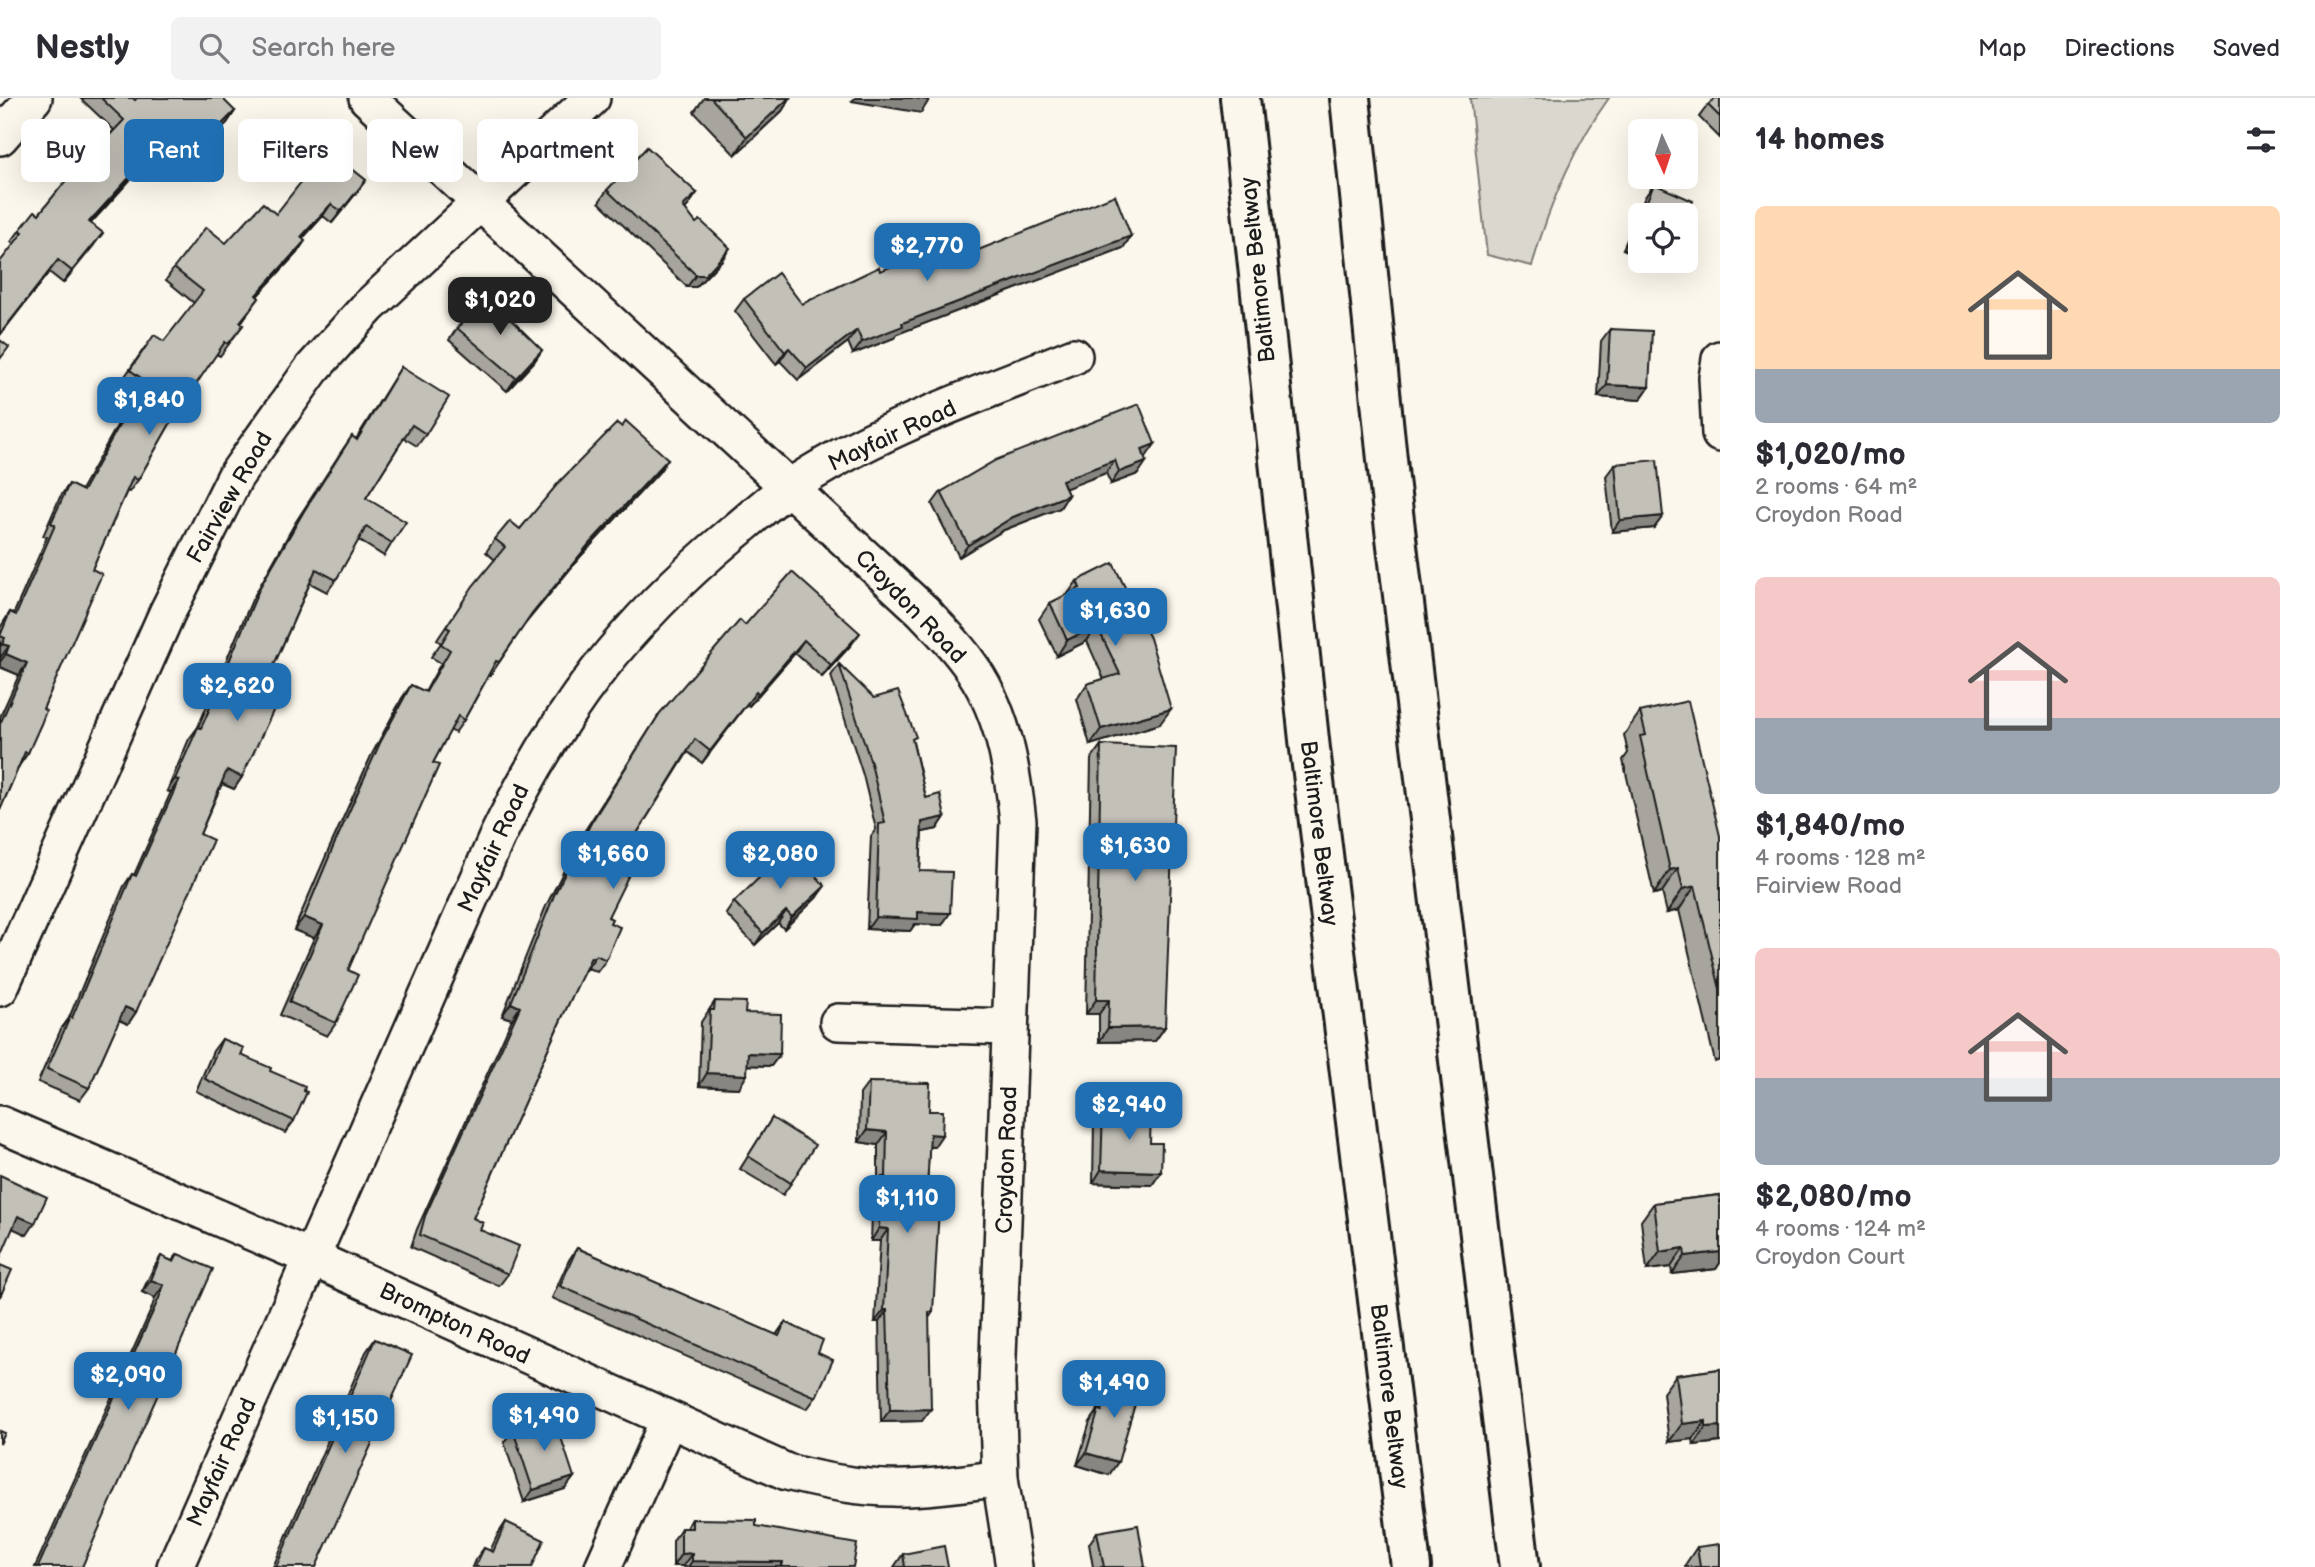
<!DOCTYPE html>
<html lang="en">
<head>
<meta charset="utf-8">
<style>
  body { margin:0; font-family:"Balsamiq Sans",sans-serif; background:#f2f2f3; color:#2b2b33; height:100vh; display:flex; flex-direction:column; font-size:26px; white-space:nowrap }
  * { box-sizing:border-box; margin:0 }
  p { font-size:23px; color:#7c7c81 }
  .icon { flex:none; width:38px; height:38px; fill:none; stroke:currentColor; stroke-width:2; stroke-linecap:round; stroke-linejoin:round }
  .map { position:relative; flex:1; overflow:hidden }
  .details { display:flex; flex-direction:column; background:#fff; width:595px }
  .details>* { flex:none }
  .guide { position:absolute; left:21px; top:21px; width:665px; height:63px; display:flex; gap:14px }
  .needle { width:46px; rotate:177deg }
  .controls { position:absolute; left:1628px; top:21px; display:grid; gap:14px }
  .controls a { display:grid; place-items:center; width:70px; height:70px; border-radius:10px; background:#fff; box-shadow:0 7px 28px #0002; font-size:35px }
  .price { position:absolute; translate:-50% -60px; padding:0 16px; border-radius:14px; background:#1f6fb2; color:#fff; font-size:23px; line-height:46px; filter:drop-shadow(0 2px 4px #0008) }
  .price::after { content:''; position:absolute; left:50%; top:42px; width:21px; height:16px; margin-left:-10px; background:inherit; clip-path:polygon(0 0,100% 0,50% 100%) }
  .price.on { background:#222; color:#fff }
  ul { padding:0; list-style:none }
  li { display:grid; align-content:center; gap:14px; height:371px; padding:0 35px }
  li span { display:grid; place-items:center; height:217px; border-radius:10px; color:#555 }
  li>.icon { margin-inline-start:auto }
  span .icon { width:126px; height:126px; fill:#fffc; stroke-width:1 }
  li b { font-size:30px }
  h2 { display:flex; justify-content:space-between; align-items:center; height:84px; padding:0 35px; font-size:30px }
  .chip { padding:0 24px; border-radius:10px; background:#fff; box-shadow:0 7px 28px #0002; font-size:24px; line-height:63px }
  .chip.on { background:#1f6fb2; color:#fff }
  header { display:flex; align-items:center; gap:42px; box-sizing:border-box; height:98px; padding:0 35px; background:#fff; border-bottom:2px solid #e1e1e2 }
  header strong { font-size:33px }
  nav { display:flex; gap:38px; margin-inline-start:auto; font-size:24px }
  .search { width:490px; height:63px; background:#f2f2f3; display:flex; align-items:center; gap:18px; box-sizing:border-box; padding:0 24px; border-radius:10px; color:#7c7c81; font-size:26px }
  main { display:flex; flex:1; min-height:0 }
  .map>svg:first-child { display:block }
  .green { fill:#dad7ce; stroke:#7b7a75; stroke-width:2 }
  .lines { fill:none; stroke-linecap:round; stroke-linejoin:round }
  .minor-casing { stroke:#1c1c1c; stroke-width:40 }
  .motorway-casing { stroke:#1c1c1c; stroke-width:44 }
  .minor { stroke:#fbf7ec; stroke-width:35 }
  .motorway { stroke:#fbf7ec; stroke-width:38 }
  .wall { fill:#a8a59e; stroke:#1c1c1c; stroke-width:2 }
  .shaded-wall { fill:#888681; stroke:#1c1c1c; stroke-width:2 }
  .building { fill:#c3c0b8; stroke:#1c1c1c; stroke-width:2 }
  .labels { text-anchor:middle; stroke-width:5; stroke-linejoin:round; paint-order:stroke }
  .street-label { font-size:23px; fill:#1c1c1c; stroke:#fbf7ec }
</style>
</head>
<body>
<header>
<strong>Nestly</strong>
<div class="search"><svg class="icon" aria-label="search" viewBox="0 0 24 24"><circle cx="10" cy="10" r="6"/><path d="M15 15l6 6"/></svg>Search here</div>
<nav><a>Map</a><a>Directions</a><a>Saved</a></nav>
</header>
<main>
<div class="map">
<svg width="1720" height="1469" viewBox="0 0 1720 1469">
  <rect width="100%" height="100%" fill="#fbf7ec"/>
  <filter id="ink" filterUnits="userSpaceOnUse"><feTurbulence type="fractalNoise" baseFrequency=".0143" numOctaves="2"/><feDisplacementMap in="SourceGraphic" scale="14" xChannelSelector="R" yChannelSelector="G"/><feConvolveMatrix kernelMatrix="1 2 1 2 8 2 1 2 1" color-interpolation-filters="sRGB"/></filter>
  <g filter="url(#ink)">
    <path class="green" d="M1470 0H1609C1572 51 1549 107 1532 168L1487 157Z"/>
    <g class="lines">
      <g class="minor-casing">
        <g id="minor">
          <path d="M367 0 923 513C938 529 954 545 967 563 1002 609 1012 667 1018 723L997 1285 1000 1380 1014 1469"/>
          <path d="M0 39 34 0"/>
          <path d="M1720 261 1717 280 1720 336"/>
          <path d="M0 890 167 515 235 379 312 271 368 209 592 0"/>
          <path d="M838 924 1010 929"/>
          <path d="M0 1026 312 1160 787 1374C872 1396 915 1393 1000 1380"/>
          <path d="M175 1469 497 739C558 613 624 526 732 436 751 421 769 403 790 389 876 331 978 297 1074 258"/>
          <path d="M603 1469 668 1323"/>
        </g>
      </g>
      <g class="motorway-casing">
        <g id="motorway">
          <path d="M1240 0 1310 651 1411 1469"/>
          <path d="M1350 0 1389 381 1520 1469"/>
        </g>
      </g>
      <use href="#minor" class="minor"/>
      <use href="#motorway" class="motorway"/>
    </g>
    <g class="wall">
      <path d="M80 0H133L135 2 235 13 227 25 202 49 192 40 181 51 169 39 91 125 94 147 63 185 49 174 0 237V164L14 146 11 144 20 132 39 116 114 32Z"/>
      <path d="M704 0H790L782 13 735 57 694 14Z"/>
      <path d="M1720 0V40L1699 19 1708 7Z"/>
      <path d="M1654 86 1685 117H1640V158L1623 151 1645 99Z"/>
      <path d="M607 92 697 95 685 111 722 162 696 189H687L599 104Z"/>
      <path d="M357 94 332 125 323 118 303 140 297 155 257 198 259 200 241 225 243 227 220 258 216 256 175 317 138 382 129 394 127 393 92 471 28 655 19 668 0 712V619L19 577 0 569V530L10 514 14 515 47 439 43 438 60 399 69 386 81 392 136 294 121 284 145 249 164 243 194 205 166 182 174 170 226 145 276 116Z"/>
      <path d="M1131 138 1123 150 897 236 894 240 853 256 848 244 798 282 780 263 776 266 735 213 744 201 802 206 880 173 956 161Z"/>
      <path d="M457 230 542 252 534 264 507 293 449 242Z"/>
      <path d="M1610 231 1649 289 1640 302 1598 299 1601 243Z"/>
      <path d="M401 269 426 336 417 348 404 340 366 400 392 445 384 458 358 442 336 482 327 494 310 485 266 585 242 679 234 691 222 686 200 736 136 914 128 926 119 922 89 990 80 1002 38 984 61 931 69 920 124 788 132 776 134 777 171 694 167 693 189 641 198 629 252 502 295 425 343 351 352 338 356 341Z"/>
      <path d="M622 329 668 361 659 374 580 459 525 526 490 578 489 577 464 622 455 635 450 632 433 665 348 872 336 925 327 938 280 917 314 840 294 832 325 760 371 658 402 600 411 587 425 594 441 565 431 559 441 545 437 542 464 502 495 462 486 454 495 441 520 431Z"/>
      <path d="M1155 346 1145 359 1138 376 1111 386 1106 375 1065 390 1068 397 1060 410 1004 432 959 459 932 406 941 394Z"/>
      <path d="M1615 366 1663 418 1654 430 1612 434 1606 378Z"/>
      <path d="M1077 483 1160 626 1090 647 1077 601 1087 586 1104 581 1087 543 1057 558 1039 521 1050 505 1067 497Z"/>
      <path d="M745 527 851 547 822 579 795 555 749 608 747 606 702 665 688 654 631 745 608 819 610 825 606 862 597 874 588 870 586 872H584L559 926 473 1120 508 1176 499 1188 411 1149 417 1131 512 921 502 918 546 808 582 737 660 615Z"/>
      <path d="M839 566 913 644 926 700 945 719 937 731 922 734 920 773 942 827 915 826 910 833 867 831 871 738 876 731 863 677 831 578Z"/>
      <path d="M1640 614 1720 738V962L1715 964 1679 812 1667 815 1662 794 1654 796 1623 662 1628 655 1624 637Z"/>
      <path d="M1101 647 1165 929 1155 943 1099 944V916H1086L1091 661Z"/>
      <path d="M816 800 784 831 778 825 755 847 726 816 734 804Z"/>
      <path d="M715 903 745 915 780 956 771 968 747 967 739 990 699 988 701 924Z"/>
      <path d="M222 941 241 957 270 973 294 1023 285 1035 196 993 213 953Z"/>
      <path d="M869 984 929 1013 934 1049H929L926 1109 933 1214 929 1220 922 1323 881 1324 879 1224H875L880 1143H871L873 1091 878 1084V1047L859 1044 860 996Z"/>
      <path d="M1103 1011 1150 1045 1161 1074 1152 1087 1093 1085 1094 1023Z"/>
      <path d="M772 1020 791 1085 783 1097 740 1071Z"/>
      <path d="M1720 1097V1165L1716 1171 1672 1176 1671 1169 1647 1172 1641 1123 1654 1105Z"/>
      <path d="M577 1150 776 1237 785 1224 818 1255 816 1299 807 1311 552 1200 569 1162Z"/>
      <path d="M178 1156 82 1469H35L151 1212 155 1200 142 1194 153 1171 161 1158 172 1163Z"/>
      <path d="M375 1241 316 1469H273L366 1254Z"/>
      <path d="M1720 1271V1344L1694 1347 1693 1341 1669 1344 1663 1295 1676 1277Z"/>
      <path d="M1113 1278 1109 1377 1077 1367 1090 1324 1097 1314 1104 1290Z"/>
      <path d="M513 1332 574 1379 565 1391 524 1404 504 1344Z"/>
      <path d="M692 1421 756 1428 853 1469H683V1468H673V1443L681 1430H686Z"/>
      <path d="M506 1424 532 1469H472L475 1462 484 1450 490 1453 498 1436Z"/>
      <path d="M1097 1434 1145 1469H1093L1089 1446Z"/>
      <path d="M1697 1449 1720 1469H1685V1467Z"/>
      <path d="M903 1456 948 1469H894Z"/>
    </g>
    <g class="shaded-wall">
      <path d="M789 0H790L782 13 735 57 747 39Z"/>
      <path d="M855 0H915L929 2 921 15 852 3Z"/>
      <path d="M235 13 227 25 202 49 211 37Z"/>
      <path d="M177 27 169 39 81 136 89 124Z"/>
      <path d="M200 28 192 40 181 51 190 39Z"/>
      <path d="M366 82 357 94 332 125 341 113Z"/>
      <path d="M697 95 688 108 674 121 683 108Z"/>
      <path d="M331 106 323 118 293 151 301 139Z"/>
      <path d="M103 135 94 147 63 185 72 173Z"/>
      <path d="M1131 138 1123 150 897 236 894 240 853 256 862 244 902 225Z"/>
      <path d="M1632 139 1640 142V158L1623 151Z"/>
      <path d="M305 143 297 155 247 209 256 197Z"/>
      <path d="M730 150 722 162 696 189H687L696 177Z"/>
      <path d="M58 162 49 174 0 237V236Z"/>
      <path d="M1651 163H1665L1662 167Z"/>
      <path d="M857 232 848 244 798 282 807 270Z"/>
      <path d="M789 250 780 263 776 266 785 254Z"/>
      <path d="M542 252 534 264 507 293 516 280Z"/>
      <path d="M1607 287 1649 289 1640 302 1598 299Z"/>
      <path d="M1155 346 1146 359 1133 363 1142 351Z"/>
      <path d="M668 361 659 374 580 459 522 529 532 516 589 446Z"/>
      <path d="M1115 362 1106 375 1054 395 1062 382Z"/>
      <path d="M1146 364 1138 376 1111 386 1119 374Z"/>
      <path d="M1068 397 1060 410 1004 432 959 459 968 447 1013 419Z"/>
      <path d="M1663 418 1654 430 1612 434 1620 422Z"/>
      <path d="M1097 528 1087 543 1057 558 1067 542Z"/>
      <path d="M860 535 851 547 822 579 831 567Z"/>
      <path d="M804 542 795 555 749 608 758 596Z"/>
      <path d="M2 546 9 548 0 560V549Z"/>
      <path d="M6 556 27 565 19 577 0 569V564Z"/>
      <path d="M756 594 747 606 702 665 710 653Z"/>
      <path d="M1171 611 1160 626 1090 647 1101 631Z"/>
      <path d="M227 672 242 679 234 691 219 684Z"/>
      <path d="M175 681 179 682 171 694 167 693Z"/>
      <path d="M945 719 937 731 914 736 922 724Z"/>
      <path d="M1678 770 1662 794 1654 796 1670 772Z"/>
      <path d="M825 788 816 800 784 831 792 819Z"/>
      <path d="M1695 788 1679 812 1667 815 1683 791Z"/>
      <path d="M786 813 778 825 755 847 763 835Z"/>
      <path d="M918 814 950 815 942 827 915 826 910 833 867 831 876 819Z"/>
      <path d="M304 819 323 827 314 840 294 832Z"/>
      <path d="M591 859 594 860 586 872 582 871Z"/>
      <path d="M1096 902H1109L1099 916H1086Z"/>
      <path d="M511 905 520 909 512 921 502 918Z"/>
      <path d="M125 909 136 914 128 926 117 921Z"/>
      <path d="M1165 929 1155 943 1099 944 1108 930Z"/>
      <path d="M748 955 780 956 771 968 739 967Z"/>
      <path d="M707 975 747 977 739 990 699 988Z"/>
      <path d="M867 1032 887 1034 878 1047 859 1044Z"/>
      <path d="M930 1036 942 1037 934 1049 921 1048Z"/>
      <path d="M1101 1072 1161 1074 1152 1087 1093 1085Z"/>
      <path d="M18 1118 35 1125 27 1137 10 1129Z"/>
      <path d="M879 1130 888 1131 880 1143H871Z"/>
      <path d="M1684 1150 1671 1169 1647 1172 1660 1154Z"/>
      <path d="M1720 1154V1165L1716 1171 1672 1176 1685 1158Z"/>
      <path d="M151 1182 164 1187 155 1200 142 1194Z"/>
      <path d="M884 1212H887L879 1224H875Z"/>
      <path d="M931 1311 922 1323 881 1324 890 1312Z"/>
      <path d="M1706 1323 1693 1341 1669 1344 1682 1326Z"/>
      <path d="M1720 1328V1344L1694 1347 1706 1329Z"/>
      <path d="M1086 1355 1118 1364 1109 1377 1077 1367Z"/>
      <path d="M574 1379 565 1391 524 1404 533 1392Z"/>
      <path d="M692 1455 683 1468H673L681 1456Z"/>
      <path d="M692 1463 783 1464 780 1469H688Z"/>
    </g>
    <g class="building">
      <path d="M101 0H133L135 2 137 0H222L235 13 211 37 200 28 190 39 177 27 89 124 103 135 72 173 58 162 0 236V164L23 134 20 132 35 113 39 116 84 60 86 62 124 22Z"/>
      <path d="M711 0H789L747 39Z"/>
      <path d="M915 0H930L929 2Z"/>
      <path d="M1715 0H1720V19L1708 7Z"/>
      <path d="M647 49 697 95 683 108 696 125 700 122 730 150 705 177H696L607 92Z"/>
      <path d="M327 51 366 82 341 113 331 106 301 139 305 143 256 197 259 200 240 224 243 227 228 246 225 244 175 317 138 382 133 379 92 471 102 476 43 611 46 613 41 626 28 655 25 654 0 712V626L27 565 6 556 9 548 2 546 5 540 0 538 10 514 16 517 55 427 51 425 69 386 83 393 144 282 130 272 154 237 164 243 203 193 174 170 206 129 226 145 263 105 276 116Z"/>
      <path d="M1654 86 1693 103 1685 121V117H1641Z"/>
      <path d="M1115 97 1131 138 902 225 903 228 862 244 857 232 807 270 789 250 785 254 744 201 778 175 802 206 879 169 880 173 950 146 956 161Z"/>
      <path d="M1640 120V142L1632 139Z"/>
      <path d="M487 198 542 252 516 280 457 230Z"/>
      <path d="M1610 231 1652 233 1649 289 1607 287Z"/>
      <path d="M0 242 9 249 0 261Z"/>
      <path d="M401 269 449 299 426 336 412 327 366 400 406 424 392 445 366 429 336 482 316 471 266 585 283 592 242 679 227 672 200 736 213 742 136 914 125 909 89 990 47 971 70 919 72 920 132 776 136 778 179 682 175 681 198 629 201 630 206 619 260 489 304 413 352 338 357 342Z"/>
      <path d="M1139 306 1155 346 1142 351 1146 364 1119 374 1115 362 1062 382 1068 397 1013 419 968 447 941 394 996 362Z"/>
      <path d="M626 323 668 361 589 446 532 516 499 564 496 563 464 622 458 618 433 665 439 667 348 872 358 877 336 925 289 904 323 827 304 819 334 747 380 645 411 587 426 594 450 552 441 546 450 531 446 529 473 488 505 449 495 441 510 423 520 431 560 383 617 325 622 329Z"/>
      <path d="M1657 362 1663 418 1620 422 1615 366Z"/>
      <path d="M1113 465 1150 540 1171 611 1101 631 1087 586 1120 576 1097 528 1067 542 1050 505 1080 490 1077 483Z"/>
      <path d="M792 474 860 535 831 567 804 542 758 596 756 594 710 653 695 641 631 745 642 750 608 819 612 821 610 825 620 829 606 862 596 857 594 860 591 859 559 926 473 1120 483 1125 480 1132 519 1148 508 1176 420 1137 425 1118 520 909 511 905 555 795 591 725 660 615 740 522 745 527Z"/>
      <path d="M839 566 874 600 898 593 916 639 912 641 926 700 940 696 945 719 922 724 920 773 952 774 950 815 918 814V821L876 819 879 726 885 725 871 665Z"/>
      <path d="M1688 603 1720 738V891L1695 788 1683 791 1678 770 1670 772 1640 638 1646 637 1640 614Z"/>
      <path d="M1101 647 1176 650 1165 929 1108 930 1109 902H1096Z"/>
      <path d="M790 750 825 788 792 819 786 813 763 835 734 804Z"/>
      <path d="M715 903 746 904 745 915 781 916 780 956 748 955 747 977 707 975 710 912H714Z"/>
      <path d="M222 941 244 950 241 957 271 970 270 973 305 988 304 993 307 994 294 1023 205 981Z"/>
      <path d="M869 984 930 985 929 1013H943L942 1037 930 1036 926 1109 939 1110 933 1214H929L931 1311 890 1312 887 1212H884L888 1131 879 1130 881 1079H886L887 1034 867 1032Z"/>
      <path d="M1103 1011 1151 1013 1150 1045H1162L1161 1074 1101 1072Z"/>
      <path d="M772 1020 815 1047 791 1085 748 1058Z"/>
      <path d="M0 1077 47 1099 35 1125 18 1118 0 1160Z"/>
      <path d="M1720 1097V1154L1685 1158 1684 1150 1660 1154 1654 1105Z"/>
      <path d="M577 1150 779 1238 785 1224 823 1242 818 1255 833 1262 816 1299 560 1188Z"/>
      <path d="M178 1156 213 1171 82 1469H38L159 1200 164 1187 151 1182 161 1158 174 1164Z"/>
      <path d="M0 1167 12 1172 0 1199Z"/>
      <path d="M375 1241 412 1257 316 1469H276Z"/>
      <path d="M1720 1271V1328L1706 1329V1323L1682 1326 1676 1277Z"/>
      <path d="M1113 1278 1141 1286 1118 1364 1086 1355 1099 1311 1102 1313Z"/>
      <path d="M554 1318 574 1379 533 1392 513 1332Z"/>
      <path d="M0 1333 5 1335 0 1346Z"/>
      <path d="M692 1421 756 1422V1428L857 1446 853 1469H782L783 1464 692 1463V1455L681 1456V1430H692Z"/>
      <path d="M506 1424 544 1442 532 1469H475L484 1450 493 1454Z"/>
      <path d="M1138 1427 1145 1469H1104L1097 1434Z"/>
      <path d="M1720 1446V1469H1700L1697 1449Z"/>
      <path d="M944 1448 948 1469H905L903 1456Z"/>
    </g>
  </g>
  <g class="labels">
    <g class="street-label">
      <text transform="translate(1257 172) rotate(-96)" y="8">Baltimore Beltway</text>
      <text transform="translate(892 337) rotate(-25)" y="8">Mayfair Road</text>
      <text transform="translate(229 399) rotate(-60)" y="8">Fairview Road</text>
      <text transform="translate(911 508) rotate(46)" y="8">Croydon Road</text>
      <text transform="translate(1320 735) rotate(83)" y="8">Baltimore Beltway</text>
      <text transform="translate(493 750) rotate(-65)" y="8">Mayfair Road</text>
      <text transform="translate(1006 1062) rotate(-88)" y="8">Croydon Road</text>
      <text transform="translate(455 1225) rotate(25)" y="8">Brompton Road</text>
      <text transform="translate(1390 1298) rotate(83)" y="8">Baltimore Beltway</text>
      <text transform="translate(221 1364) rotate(-66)" y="8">Mayfair Road</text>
    </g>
  </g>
</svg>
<div class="controls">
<a><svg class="needle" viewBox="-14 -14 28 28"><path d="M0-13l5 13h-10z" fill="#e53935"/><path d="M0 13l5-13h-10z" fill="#7c7c81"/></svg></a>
<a><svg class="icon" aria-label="locate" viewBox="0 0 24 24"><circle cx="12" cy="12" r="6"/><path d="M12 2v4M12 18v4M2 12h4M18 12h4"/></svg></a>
</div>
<b class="price" style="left:927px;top:185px">$2,770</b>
<b class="price on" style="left:500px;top:239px">$1,020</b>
<b class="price" style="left:149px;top:339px">$1,840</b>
<b class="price" style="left:1115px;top:550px">$1,630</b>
<b class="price" style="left:237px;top:625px">$2,620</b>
<b class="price" style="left:1135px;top:785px">$1,630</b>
<b class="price" style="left:613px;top:793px">$1,660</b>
<b class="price" style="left:780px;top:793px">$2,080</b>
<b class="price" style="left:1129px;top:1044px">$2,940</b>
<b class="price" style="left:907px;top:1137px">$1,110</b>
<b class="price" style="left:128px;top:1314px">$2,090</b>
<b class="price" style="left:1114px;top:1322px">$1,490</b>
<b class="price" style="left:544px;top:1355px">$1,490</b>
<b class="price" style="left:345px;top:1357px">$1,150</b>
<div class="guide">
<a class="chip">Buy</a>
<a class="chip on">Rent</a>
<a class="chip">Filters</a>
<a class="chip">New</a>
<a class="chip">Apartment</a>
</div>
</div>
<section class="details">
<h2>14 homes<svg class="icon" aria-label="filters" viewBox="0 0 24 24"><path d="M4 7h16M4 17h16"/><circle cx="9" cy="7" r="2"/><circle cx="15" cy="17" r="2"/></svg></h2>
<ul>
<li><span style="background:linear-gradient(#ffd9b3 75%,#9aa5b1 0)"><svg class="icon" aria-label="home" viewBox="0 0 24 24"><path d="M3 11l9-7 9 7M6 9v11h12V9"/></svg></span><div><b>$1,020/mo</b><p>2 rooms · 64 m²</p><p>Croydon Road</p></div></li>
<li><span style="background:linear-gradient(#f6c9c9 65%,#9aa5b1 0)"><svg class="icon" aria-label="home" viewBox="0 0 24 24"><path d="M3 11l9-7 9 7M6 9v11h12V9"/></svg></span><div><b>$1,840/mo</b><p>4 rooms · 128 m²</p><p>Fairview Road</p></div></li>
<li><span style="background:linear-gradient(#f6c9c9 60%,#9aa5b1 0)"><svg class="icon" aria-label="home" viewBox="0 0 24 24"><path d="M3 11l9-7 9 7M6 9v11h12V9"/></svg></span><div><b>$2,080/mo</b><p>4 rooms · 124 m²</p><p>Croydon Court</p></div></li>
</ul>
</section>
</main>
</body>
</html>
